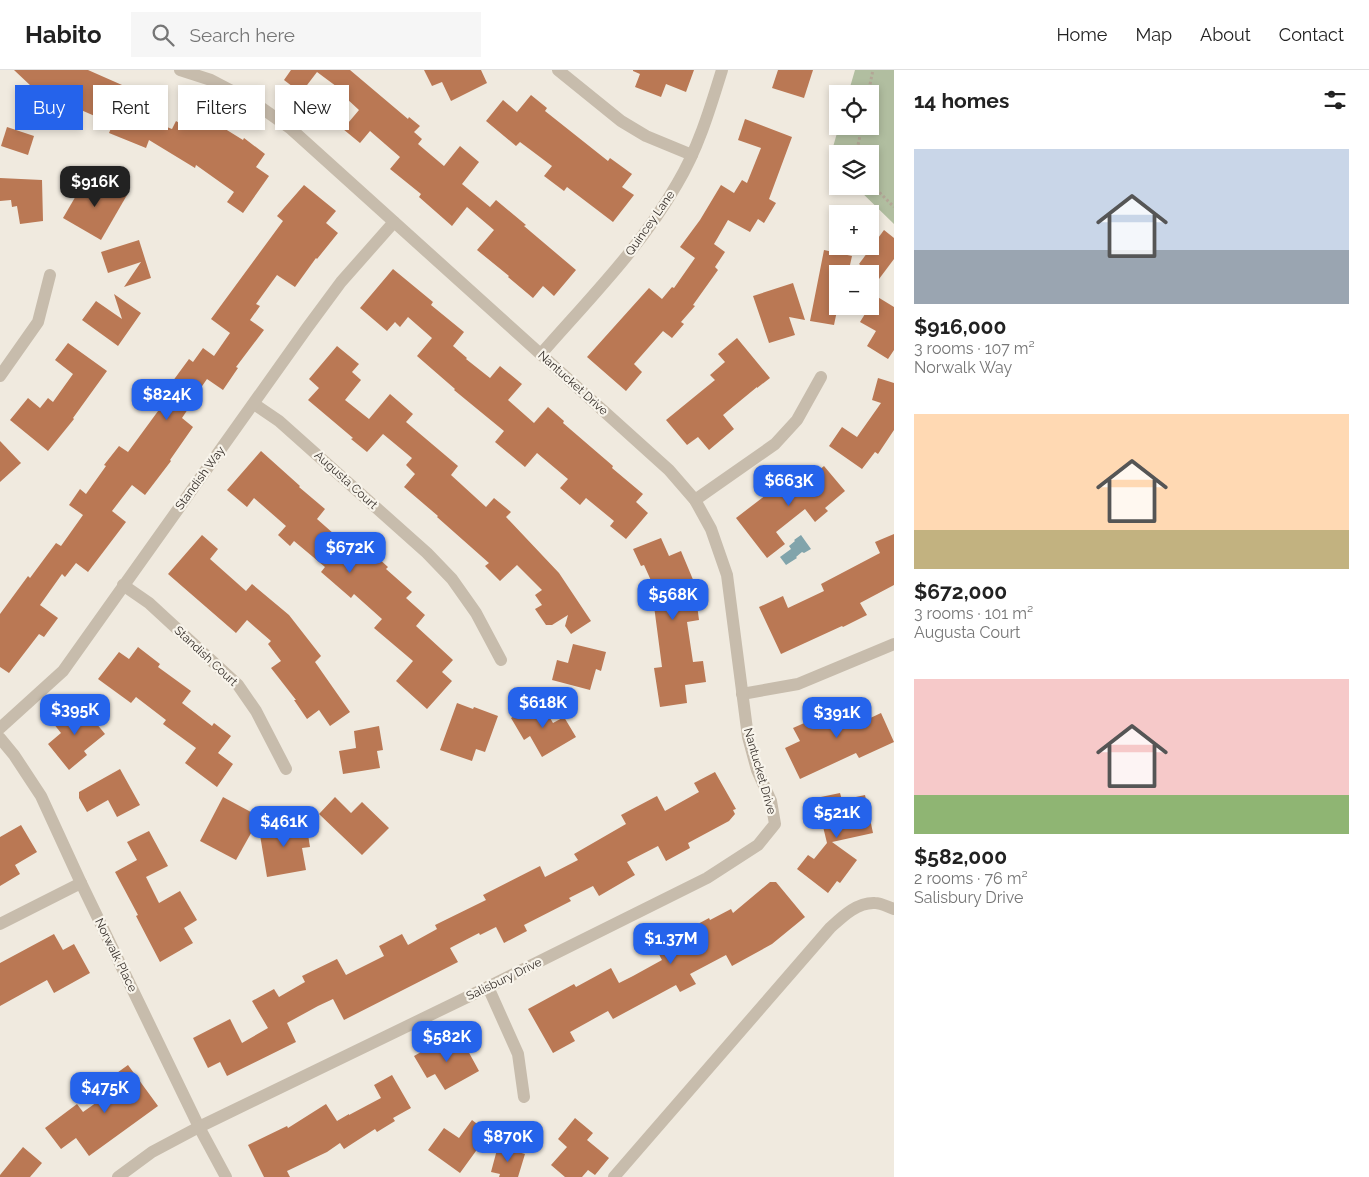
<!DOCTYPE html>
<html lang="en">
<head>
<meta charset="utf-8">
<style>
  body { margin:0; font-family:Raleway,sans-serif; background:#f6f6f6; color:#222; height:100vh; display:flex; flex-direction:column; font-size:19px; white-space:nowrap }
  * { box-sizing:border-box; margin:0 }
  p { font-size:16px; color:#767676 }
  .icon { flex:none; width:28px; height:28px; fill:none; stroke:currentColor; stroke-width:2; stroke-linecap:round; stroke-linejoin:round }
  .map { position:relative; flex:1; overflow:hidden }
  .panel { display:flex; flex-direction:column; background:#fff; width:475px }
  .panel>* { flex:none }
  .top-card { position:absolute; left:15px; top:15px; width:475px; height:45px; display:flex; gap:10px }
  .fabs { position:absolute; left:829px; top:15px; display:grid; gap:10px }
  .fabs a { display:grid; place-items:center; width:50px; height:50px; border-radius:0px; background:#fff; box-shadow:0 2px 8px #0003; font-size:25px }
  .price { position:absolute; translate:-50% -42px; padding:0 11px; border-radius:10px; background:#2563eb; color:#fff; font-size:16px; line-height:32px; filter:drop-shadow(0 1px 2px #0008) }
  .price::after { content:''; position:absolute; left:50%; top:30px; width:15px; height:11px; margin-left:-8px; background:inherit; clip-path:polygon(0 0,100% 0,50% 100%) }
  .price.active { background:#222; color:#fff }
  ul { padding:0; list-style:none }
  li { display:grid; align-content:center; gap:10px; height:265px; padding:0 20px }
  li span { display:grid; place-items:center; height:155px; border-radius:0px; color:#555 }
  li>.icon { margin-inline-start:auto }
  span .icon { width:90px; height:90px; fill:#fffc; stroke-width:1 }
  li b { font-size:21px }
  h2 { display:flex; justify-content:space-between; align-items:center; height:60px; padding:0 20px; font-size:21px }
  .pill { padding:0 18px; border-radius:0px; background:#fff; box-shadow:0 2px 8px #0003; font-size:18px; line-height:45px }
  .pill.active { background:#2563eb; color:#fff }
  header { display:flex; align-items:center; gap:30px; box-sizing:border-box; height:70px; padding:0 25px; background:#fff; border-bottom:1px solid #e0e0e0 }
  header strong { font-size:24px }
  nav { display:flex; gap:28px; margin-inline-start:auto; font-size:18px }
  .search { width:350px; height:45px; background:#f6f6f6; display:flex; align-items:center; gap:12px; box-sizing:border-box; padding:0 18px; border-radius:0px; color:#767676; font-size:19px }
  main { display:flex; flex:1; min-height:0 }
  .map>svg:first-child { display:block }
  .green { fill:#b1bea0 }
  .water { fill:#81a4ab }
  .building { fill:#ba7854 }
  .lines { fill:none; stroke-linecap:round; stroke-linejoin:round }
  .path { stroke:#b3a696; stroke-width:3; stroke-dasharray:2.5 2.5; stroke-linecap:butt }
  .minor { stroke:#c7bcac; stroke-width:12 }
  .labels { text-anchor:middle; stroke-width:4.5; stroke-linejoin:round; paint-order:stroke }
  .street-label { font-size:12px; fill:#362f2a; stroke:#f8f4eb }
</style>
</head>
<body>
<header>
<strong>Habito</strong>
<div class="search"><svg class="icon" aria-label="search" viewBox="0 0 24 24"><circle cx="10" cy="10" r="6"/><path d="M15 15l6 6"/></svg>Search here</div>
<nav><a>Home</a><a>Map</a><a>About</a><a>Contact</a></nav>
</header>
<main>
<div class="map">
<svg width="894" height="1107" viewBox="0 0 894 1107">
  <rect width="100%" height="100%" fill="#f0eadf"/>
  <path class="green" d="M855 0H894V154L855 116H870V84H838L837 99 829 91 839 56H870V24H848Z"/>
  <path class="water" d="M801 465 811 479 804 483 802 482 796 487 797 488 786 495 780 487 791 479 789 476 795 471 794 470Z"/>
  <g class="building">
    <path d="M14 0H88L147 26 139 46 172 59 176 51 191 60 201 44 243 70 244 68 265 84 256 97 269 106 243 143 227 132 234 122 196 95 195 98 149 70 146 78 109 63 113 54 81 40 76 51 47 38 49 33Z"/>
    <path d="M291 0H350L408 49 409 47 420 56 414 62 422 69 418 74 444 96 460 76 479 92 462 114 490 137 496 130 526 155 524 156 576 200 554 226 543 216 533 228 508 207 509 206 477 180 494 160 467 137 452 156 419 127 421 124 390 99 400 87 370 61 360 73 343 59 359 40 346 28 348 25 317 2 301 23 284 10Z"/>
    <path d="M424 0H481L487 13 451 31 442 12 432 16Z"/>
    <path d="M633 0H694L686 22 666 14 661 27 635 17 640 4 633 1Z"/>
    <path d="M778 0H813L804 28 772 18Z"/>
    <path d="M531 25 547 38 545 41 608 91 610 88 632 104 622 117 634 125 613 152 567 117 564 121 544 106 552 96 520 72 516 76 486 51 503 30 517 42Z"/>
    <path d="M745 49 792 67 769 129 776 133 764 153 758 149 750 162 728 150 714 174 725 182 715 197 718 200 693 235 695 236 681 252 684 254 672 268 663 261 634 294 642 302 626 321 587 287 649 218 662 229 672 217 674 218 695 188 680 177 700 150 721 115 734 123 742 110 747 113 761 78 738 70Z"/>
    <path d="M7 57 34 66 28 85 1 76Z"/>
    <path d="M0 108 42 110 43 151 20 154 17 136 12 137 11 130 0 131Z"/>
    <path d="M84 112 106 113 127 125 101 170 63 148Z"/>
    <path d="M304 115 336 141 326 153 338 163 317 189 316 188 295 217 277 205 256 234 260 236 250 250 264 260 236 297 238 298 223 320 207 309 191 332 192 333 182 348 193 357 170 390 171 391 145 425 132 415 112 441 126 452 88 502 76 493 65 507 62 504 40 535 58 548 44 567 39 564 9 603 0 597V544L28 506 30 508 56 473 61 476 83 445 69 435 80 419 86 424 106 396 104 395 119 376 128 382 161 337 156 334 189 289 193 292 203 278 214 286 230 263 211 249 283 151 277 146Z"/>
    <path d="M884 160 894 168V189L879 209 859 194Z"/>
    <path d="M139 170 151 208 124 217 141 192 108 203 101 182Z"/>
    <path d="M824 180 852 186 848 204H838V236L834 255 810 251Z"/>
    <path d="M393 199 433 232 431 235 464 262 453 276 467 288 466 289 490 308 500 296 522 314 508 330 534 353 548 337 564 351 563 353 613 396 612 398 643 424 636 432 648 443 626 469 610 456 614 451 586 428 580 435 560 418 568 409 537 383 525 397 495 372 504 361 454 320 455 319 417 286 432 268 408 247 400 257 395 252 387 261 360 238Z"/>
    <path d="M793 213 805 250 789 247 795 265 769 273 753 226Z"/>
    <path d="M114 224 141 243 118 276 82 250 96 231 122 249Z"/>
    <path d="M876 226 894 237V280L888 289 867 276 876 261 860 252Z"/>
    <path d="M737 268 770 308 757 318V317L723 345 734 359 709 380 698 367 687 375 666 350 715 310 710 305 725 292 718 284Z"/>
    <path d="M68 273 107 301 73 348 74 349 48 381 10 350 28 328 40 338 48 328 53 332 73 304 55 290Z"/>
    <path d="M337 276 359 294 352 302 361 310 345 330 369 349 390 324 413 344 406 352 458 396 451 405 486 437 494 428 511 442 506 447 559 503 591 551 571 564 565 556 568 545 552 555H546L535 539 542 535 535 525 542 520 517 495 500 511 485 496 489 493 437 447 438 446 404 417 415 404 406 395 412 388 383 364 367 382 351 369 353 368 308 330 319 318 309 309Z"/>
    <path d="M878 308 894 313V360L878 384 875 382 862 399 829 376 842 357 857 367 881 333 872 330Z"/>
    <path d="M0 371 21 393 0 412Z"/>
    <path d="M261 381 300 416 299 417 325 439 317 449 334 464 330 468 356 491 367 478 388 497 386 499 412 522 406 528 425 545 416 556 453 590 442 602 452 611 427 639 396 611 413 591 374 558 382 549 354 524 351 528 321 502 325 497 294 471 290 476 278 465 286 456 254 428 247 437 227 420Z"/>
    <path d="M824 396 845 421 825 438 828 441 815 452 805 439 776 462 785 474 767 488 736 448 771 421 772 422 798 401 806 411Z"/>
    <path d="M894 464V515L860 533 867 545 843 557 842 556 781 584 759 537 783 526 788 538 824 521 821 514 880 483 875 472Z"/>
    <path d="M202 465 218 479 210 489 246 521 252 514 289 545 321 586 315 592 350 642 330 656 319 640 307 649 294 630H296L271 598 281 591 268 574 271 571 247 550 236 563 168 504Z"/>
    <path d="M661 468 669 486 681 481 694 512 699 550 687 552 693 592 703 591 706 612 685 615 687 633 660 637 654 598 662 597 654 536 662 535 644 495 641 496 633 479Z"/>
    <path d="M573 574 606 582 601 601 596 599 590 620 552 610 557 590 568 593Z"/>
    <path d="M138 577 160 594 158 597 191 621 182 633 212 656 214 653 231 666 218 683 233 694 217 717 185 693 196 678 163 654 166 650 136 627 131 633 98 609 119 582 129 589Z"/>
    <path d="M856 630 866 650 881 643 894 672 859 688 856 683 800 709 785 678 800 671 793 658Z"/>
    <path d="M540 631 553 653 564 647 576 667 542 687 530 666 524 670 511 648Z"/>
    <path d="M79 632 105 664 84 681 87 685 69 700 48 674 61 663 53 653Z"/>
    <path d="M457 633 473 639 474 637 498 646 485 682 476 679 472 691 440 680Z"/>
    <path d="M379 656 383 680 377 681 380 698 343 704 339 681 356 678 354 661Z"/>
    <path d="M120 699 140 735 117 747 108 730 87 742 79 728V722Z"/>
    <path d="M715 702 736 739 733 740 735 744 729 751 688 773 690 778 666 791 658 776 627 792 635 805 599 826 593 816 569 828 571 831 524 855 527 861 504 873 496 857 480 865 479 863 450 878 458 892 344 950 333 929 318 936 287 953 296 972 227 1006 220 992 208 998 193 968 230 949 242 973 268 958 252 931 274 919 279 927 305 912 302 906 337 889 346 905 384 886 379 876 402 864 408 875 437 859 435 855 486 830 483 825 540 796 545 807 578 790 574 784 626 754 621 745 657 726 665 741 699 722 694 713Z"/>
    <path d="M840 723 842 730 865 725 873 763 832 772 857 790 840 813 837 811 828 823 797 799 808 785 814 789 827 773 816 728Z"/>
    <path d="M223 727 260 747 236 790 200 771Z"/>
    <path d="M335 727 351 743 362 732 389 758 362 785 319 744Z"/>
    <path d="M306 752 310 777 302 778 306 800 267 807 259 759Z"/>
    <path d="M21 755 37 782 15 795 20 804 0 816V767Z"/>
    <path d="M149 761 168 796 146 807 159 833 180 821 197 850 184 858 193 873 160 892 136 846 138 845 115 802 137 790 127 772Z"/>
    <path d="M770 812H776L805 847 772 874 732 896 726 885 690 904 696 914 680 922 676 915 613 949 608 941 570 962 575 971 553 983 528 939 574 914 576 917 611 898 619 913 633 906 662 890 655 877 709 848 710 850 731 839 733 843Z"/>
    <path d="M54 864 63 880 74 874 90 903 54 923 47 910 0 936V893Z"/>
    <path d="M451 965 462 982 467 979 479 1001 445 1020 435 1004 427 1008 414 986Z"/>
    <path d="M128 995 158 1036 89 1086 76 1068 61 1079 45 1058 77 1034 83 1042 107 1025 100 1015Z"/>
    <path d="M392 1005 411 1038 393 1048 395 1051 377 1062 375 1059 344 1079 340 1073 327 1082 287 1101 290 1107H264L248 1075 287 1056 288 1058 326 1034 337 1051 349 1044V1045L381 1028 374 1015Z"/>
    <path d="M575 1048 593 1063 587 1070 609 1088 595 1105 588 1100 582 1107H565L551 1095 567 1077 558 1069Z"/>
    <path d="M472 1050 489 1063 460 1103 428 1080 444 1058 459 1068Z"/>
    <path d="M498 1076 525 1084 518 1107H499L500 1104 491 1102Z"/>
    <path d="M23 1077 42 1093 30 1107H0V1105Z"/>
  </g>
  <g class="lines">
    <g class="path">
      <path d="M868 24 873 0"/>
      <path d="M859 84 857 80 862 56"/>
      <path d="M870 105 878 121 894 137"/>
    </g>
    <g class="minor">
      <path d="M558 0 621 51 646 66 692 85"/>
      <path d="M541 284C589 229 641 177 677 114 698 79 710 39 722 0"/>
      <path d="M0 306 38 252 50 205"/>
      <path d="M254 334 279 351 427 483 452 509 476 543 501 590"/>
      <path d="M695 430 775 374 797 350 821 307"/>
      <path d="M123 515 149 533 238 615 256 641 286 699"/>
      <path d="M742 624 798 614 894 574"/>
      <path d="M0 658 63 601 307 258 341 212 394 152"/>
      <path d="M0 668 14 685 41 726 81 813 199 1057 226 1107"/>
      <path d="M0 854 81 813"/>
      <path d="M488 917 518 984 524 1027"/>
      <path d="M118 1107 152 1082 199 1057 488 917 707 808 758 775 775 754 771 731 757 700 748 667 727 505 711 459 695 430 669 400 290 58 253 32 211 10 180 0"/>
      <path d="M614 1107 830 858C842 847 857 832 875 833 881 833 888 837 894 839"/>
    </g>
  </g>
  <g class="labels">
    <g class="street-label">
      <text transform="translate(650 153) rotate(-55)" y="4">Quincey Lane</text>
      <text transform="translate(573 313) rotate(42)" y="4">Nantucket Drive</text>
      <text transform="translate(200 408) rotate(-54)" y="4">Standish Way</text>
      <text transform="translate(346 410) rotate(42)" y="4">Augusta Court</text>
      <text transform="translate(206 586) rotate(43)" y="4">Standish Court</text>
      <text transform="translate(760 701) rotate(74)" y="4">Nantucket Drive</text>
      <text transform="translate(116 885) rotate(64)" y="4">Norwalk Place</text>
      <text transform="translate(504 909) rotate(-26)" y="4">Salisbury Drive</text>
    </g>
  </g>
</svg>
<div class="fabs">
<a><svg class="icon" aria-label="locate" viewBox="0 0 24 24"><circle cx="12" cy="12" r="6"/><path d="M12 2v4M12 18v4M2 12h4M18 12h4"/></svg></a>
<a><svg class="icon" aria-label="layers" viewBox="0 0 24 24"><path d="M12 4l9 5-9 5-9-5zM3 14l9 5 9-5"/></svg></a>
<a>+</a>
<a>−</a>
</div>
<b class="price active" style="left:95px;top:138px">$916K</b>
<b class="price" style="left:167px;top:351px">$824K</b>
<b class="price" style="left:789px;top:437px">$663K</b>
<b class="price" style="left:350px;top:504px">$672K</b>
<b class="price" style="left:673px;top:551px">$568K</b>
<b class="price" style="left:543px;top:659px">$618K</b>
<b class="price" style="left:75px;top:666px">$395K</b>
<b class="price" style="left:837px;top:669px">$391K</b>
<b class="price" style="left:837px;top:769px">$521K</b>
<b class="price" style="left:284px;top:778px">$461K</b>
<b class="price" style="left:671px;top:895px">$1.37M</b>
<b class="price" style="left:447px;top:993px">$582K</b>
<b class="price" style="left:105px;top:1044px">$475K</b>
<b class="price" style="left:508px;top:1093px">$870K</b>
<div class="top-card">
<a class="pill active">Buy</a>
<a class="pill">Rent</a>
<a class="pill">Filters</a>
<a class="pill">New</a>
</div>
</div>
<section class="panel">
<h2>14 homes<svg class="icon" aria-label="filters" viewBox="0 0 24 24"><path d="M4 7h16M4 17h16"/><circle cx="9" cy="7" r="2"/><circle cx="15" cy="17" r="2"/></svg></h2>
<ul>
<li><span style="background:linear-gradient(#c9d6e8 65%,#9aa5b1 0)"><svg class="icon" aria-label="home" viewBox="0 0 24 24"><path d="M3 11l9-7 9 7M6 9v11h12V9"/></svg></span><div><b>$916,000</b><p>3 rooms · 107 m²</p><p>Norwalk Way</p></div></li>
<li><span style="background:linear-gradient(#ffd9b3 75%,#c2b280 0)"><svg class="icon" aria-label="home" viewBox="0 0 24 24"><path d="M3 11l9-7 9 7M6 9v11h12V9"/></svg></span><div><b>$672,000</b><p>3 rooms · 101 m²</p><p>Augusta Court</p></div></li>
<li><span style="background:linear-gradient(#f6c9c9 75%,#8fb573 0)"><svg class="icon" aria-label="home" viewBox="0 0 24 24"><path d="M3 11l9-7 9 7M6 9v11h12V9"/></svg></span><div><b>$582,000</b><p>2 rooms · 76 m²</p><p>Salisbury Drive</p></div></li>
</ul>
</section>
</main>
</body>
</html>
